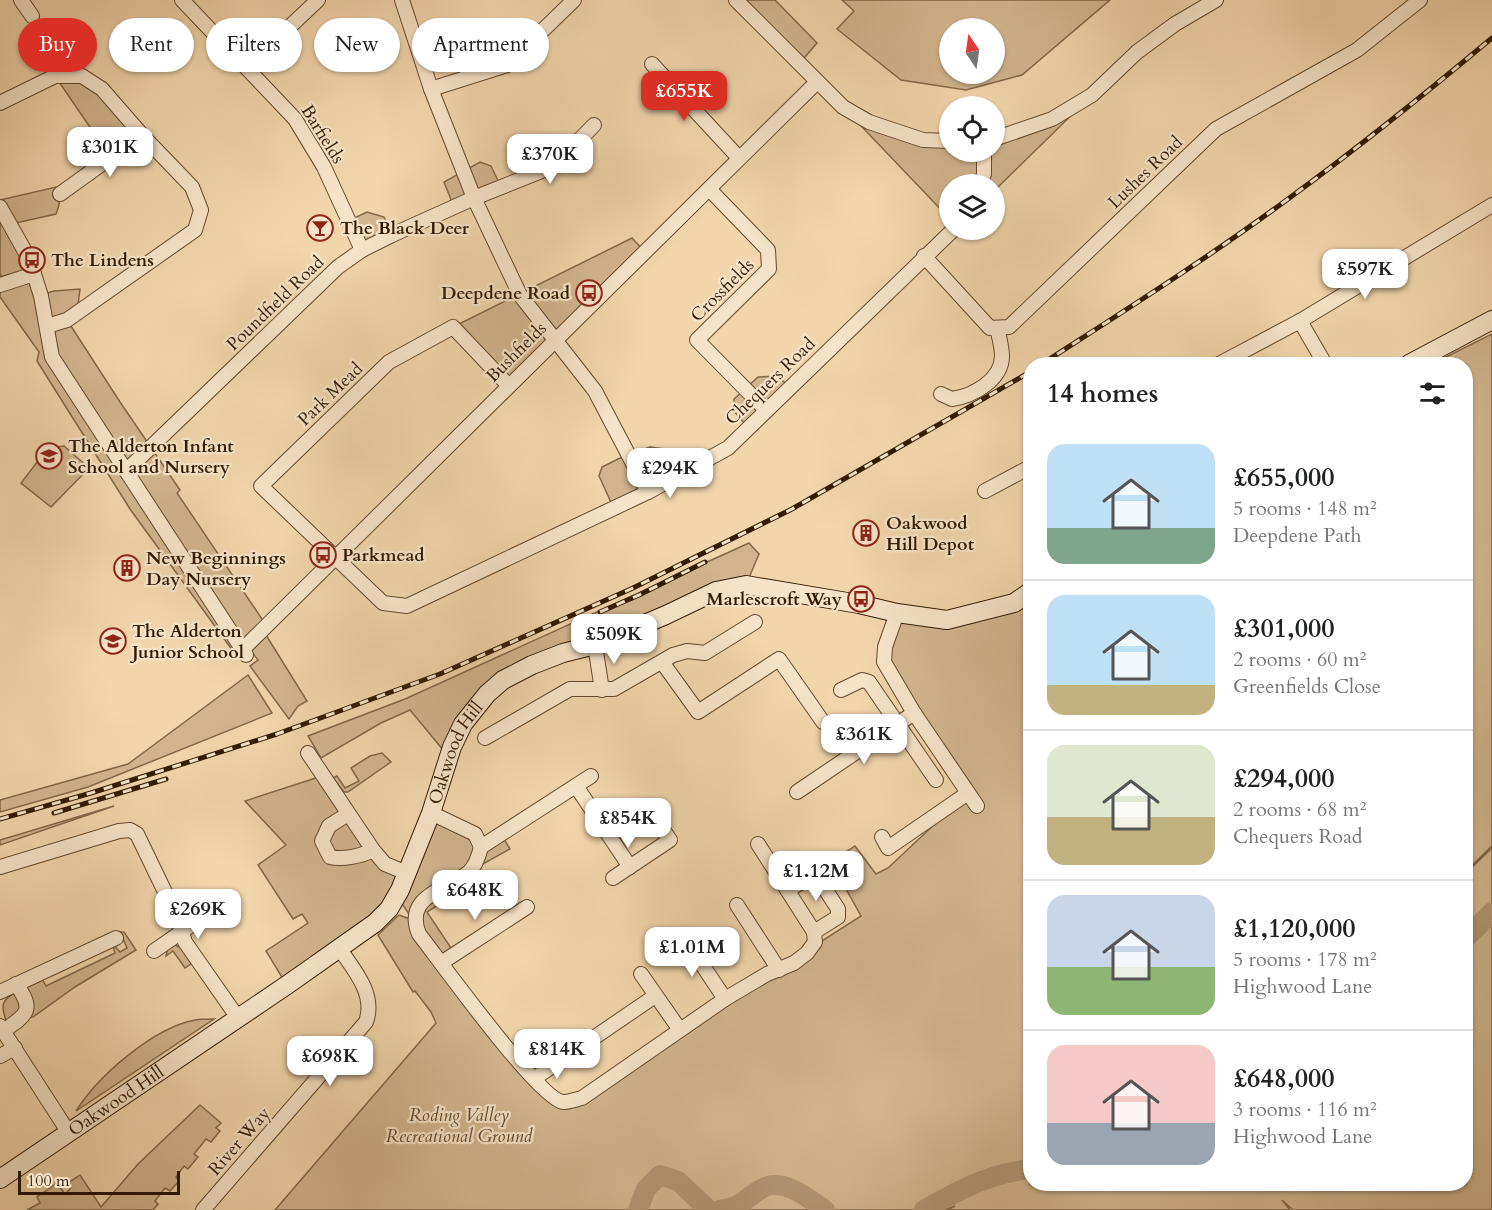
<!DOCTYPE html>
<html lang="en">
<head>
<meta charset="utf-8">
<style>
  body { margin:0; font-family:Cardo,serif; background:#f2f2f2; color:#202124; height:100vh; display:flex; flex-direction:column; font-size:22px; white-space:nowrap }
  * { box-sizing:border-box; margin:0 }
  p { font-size:20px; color:#757577 }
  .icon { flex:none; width:33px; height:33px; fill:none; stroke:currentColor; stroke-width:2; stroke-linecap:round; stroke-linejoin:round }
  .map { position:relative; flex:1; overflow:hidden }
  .panel { position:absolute; left:1023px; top:357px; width:450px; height:834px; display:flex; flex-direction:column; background:#fff; border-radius:24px; box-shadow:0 2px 4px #0004 }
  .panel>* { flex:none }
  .hud { position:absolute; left:18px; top:18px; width:570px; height:54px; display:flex; gap:12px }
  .needle { width:39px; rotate:347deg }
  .fabs { position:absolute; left:939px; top:18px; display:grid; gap:12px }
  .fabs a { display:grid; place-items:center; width:66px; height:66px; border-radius:50%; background:#fff; box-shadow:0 2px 4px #0004; font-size:30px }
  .scale { position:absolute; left:18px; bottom:15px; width:162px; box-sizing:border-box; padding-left:6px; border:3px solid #341a02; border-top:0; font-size:16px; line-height:21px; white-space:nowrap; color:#341a02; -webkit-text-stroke:4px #f7e4c8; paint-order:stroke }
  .price { position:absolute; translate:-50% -51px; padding:0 14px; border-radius:12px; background:#fff; color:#222; font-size:20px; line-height:39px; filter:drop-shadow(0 2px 3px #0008) }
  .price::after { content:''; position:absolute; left:50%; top:36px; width:18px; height:14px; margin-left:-9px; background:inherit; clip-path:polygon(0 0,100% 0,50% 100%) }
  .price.active { background:#d93025; color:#fff }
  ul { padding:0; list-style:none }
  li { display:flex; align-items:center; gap:18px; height:150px; padding:0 24px }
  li+li { border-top:2px solid #e0e0e0 }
  li span { display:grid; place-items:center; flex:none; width:168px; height:120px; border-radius:18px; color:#555 }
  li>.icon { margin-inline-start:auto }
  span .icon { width:72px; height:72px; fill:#fffc; stroke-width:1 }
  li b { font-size:26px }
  h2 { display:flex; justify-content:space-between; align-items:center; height:72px; padding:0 24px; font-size:26px }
  .tag { padding:0 21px; border-radius:27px; background:#fff; box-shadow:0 2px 4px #0004; font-size:21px; line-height:54px }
  .tag.active { background:#d93025; color:#fff }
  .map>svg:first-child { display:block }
  .green { fill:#d2b58e; stroke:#836848; stroke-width:1.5; fill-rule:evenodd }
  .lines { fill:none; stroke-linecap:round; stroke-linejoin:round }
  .stream { stroke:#7f6445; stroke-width:3 }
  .river { stroke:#b19572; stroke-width:20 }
  .street-casing { stroke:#64492c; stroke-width:16 }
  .secondary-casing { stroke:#341a02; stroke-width:20 }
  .street { stroke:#f7e4c8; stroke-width:14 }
  .secondary { stroke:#f7e4c8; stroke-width:18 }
  .rail-casing { stroke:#341a02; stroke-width:5 }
  .rail { stroke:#f7e4c8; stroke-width:3; stroke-dasharray:9; stroke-linecap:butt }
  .labels { text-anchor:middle; stroke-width:4.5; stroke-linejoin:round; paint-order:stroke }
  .street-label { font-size:18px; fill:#341a02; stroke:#f7e4c8 }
  .poi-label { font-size:18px; font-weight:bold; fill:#341a02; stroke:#f7e4c8; text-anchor:start }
  .park-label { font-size:18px; font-style:italic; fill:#63482c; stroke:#f7e4c8 }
</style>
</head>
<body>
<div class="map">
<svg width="1492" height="1210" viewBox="0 0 1492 1210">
  <rect width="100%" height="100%" fill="#f2d5ab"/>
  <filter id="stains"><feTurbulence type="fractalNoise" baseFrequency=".00333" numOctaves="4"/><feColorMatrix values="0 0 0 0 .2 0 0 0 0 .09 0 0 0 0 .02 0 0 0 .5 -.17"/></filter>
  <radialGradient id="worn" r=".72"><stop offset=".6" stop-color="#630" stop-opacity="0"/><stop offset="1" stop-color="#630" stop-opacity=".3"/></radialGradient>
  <g class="green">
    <path d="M736 0H775L817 43 799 64Z"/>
    <path d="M842 0H1110L1022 75 966 90 901 80 837 29 854 11ZM994 28V74H950V28Z"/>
    <path d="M236 26 253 29 269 46 247 67 221 40Z"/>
    <path d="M55 76H82L142 135 111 158Z"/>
    <path d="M1092 95 995 190 994 184H950L949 218 843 107 869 122 949 141 950 152H994L995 139Z"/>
    <path d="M480 162 491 166 501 187 454 207 444 182Z"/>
    <path d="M56 187C61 197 60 204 56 214L11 224 41 295 54 291 80 289 77 313 67 320 120 402 180 490 177 493 266 625 242 650 238 658 130 509 37 361 39 352 0 297V292L4 283 0 273V200Z"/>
    <path d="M367 212 384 217 392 235 362 250 348 221Z"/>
    <path d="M632 238 645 252 508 385 453 327Z"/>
    <path d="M1492 334V1210H1293L1282 1200 1290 1210H948L955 1206 945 1210H275L436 1023 431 1012 415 991 413 992 378 935 399 915 410 919 541 1093 569 1103 861 916 831 862 855 846 876 874 888 868 968 793 884 662 897 613 947 620 1030 592V1184H1466V364H1432Z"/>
    <path d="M778 376 789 387 748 428 734 411V399L758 377Z"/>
    <path d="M64 446 89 468 51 507 21 483 48 448Z"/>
    <path d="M650 447 664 449 677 477 614 509 599 476 602 467 618 459Z"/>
    <path d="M749 543 759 554 746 585 503 680 444 751 410 710 381 723 321 758 308 736 405 699Z"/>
    <path d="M266 635 307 701 298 706 289 719 250 666 258 660 251 651Z"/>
    <path d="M248 675 272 713 88 787 0 812V800L128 764Z"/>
    <path d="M382 753 391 762 348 792H344L333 778 337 776 345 788 359 781 351 768 370 756Z"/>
    <path d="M322 776 346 813 328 825 325 852 368 854 398 873 388 908 286 984 266 951 308 923 302 914 293 919 258 865 286 845 245 801Z"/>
    <path d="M114 806 0 845V840Z"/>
    <path d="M431 813 460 826 481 847 501 834 510 849 454 880 460 891 427 912 455 954 441 963 397 896Z"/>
    <path d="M348 814 373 850 336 858 325 833Z"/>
    <path d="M120 932H124L136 950 75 987 33 1017H27L26 987 41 977 46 986 115 953 112 943 120 952 127 948Z"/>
    <path d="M175 945 181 948 192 963 185 968 173 951 166 956 168 948Z"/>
    <path d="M18 991 24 1007 7 1023C0 1005 1 1000 18 991Z"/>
    <path d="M213 1019H214L76 1111C98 1076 153 1028 195 1020 201 1019 207 1019 213 1019Z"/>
    <path d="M200 1105 221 1123 216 1128 220 1131 211 1142 206 1139 194 1154 198 1157 188 1169 184 1166 176 1177 179 1181 170 1191 165 1188 155 1201 158 1204 153 1210H27L40 1203 37 1197 57 1183 65 1194 71 1188 68 1183 80 1175 101 1207 138 1164Z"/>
  </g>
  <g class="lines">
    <path class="stream" d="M1466 870V872L1492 847"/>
    <g class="river">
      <path d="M1466 938 1492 912"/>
      <path d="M638 1210 646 1189 660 1175 678 1181 709 1210"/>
      <path d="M719 1210C743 1206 742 1201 761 1189 782 1176 808 1198 825 1210"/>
      <path d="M924 1210C961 1189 988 1174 1030 1169"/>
    </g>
    <g class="street-casing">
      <g id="street">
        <path d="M21 0 32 16"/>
        <path d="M182 0 295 119 324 167 362 250"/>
        <path d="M402 0 431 89 474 198 520 295 595 391 648 492"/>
        <path d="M736 0 843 107 869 122 923 140 950 141"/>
        <path d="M652 64 739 158"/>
        <path d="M247 67 318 0"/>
        <path d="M431 89 507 65 574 0"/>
        <path d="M0 103 55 76H82L102 89 142 135 192 187 201 210 195 230 67 320 47 326"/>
        <path d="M994 139 1052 119 1092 95 1137 52 1175 24 1216 0"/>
        <path d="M981 184 984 174V152"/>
        <path d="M710 190 768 250 769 269 697 340 766 410"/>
        <path d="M60 194 142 135"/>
        <path d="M0 207 27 255 34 274 41 296 52 357 246 655"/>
        <path d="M924 256 990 328 1009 327 1216 129 1357 50 1420 0"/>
        <path d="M0 285 34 274"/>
        <path d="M1300 321 1325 364"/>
        <path d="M1219 364 1300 321 1492 205"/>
        <path d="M508 385 453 327 389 362 261 486 383 603 407 606 648 492 728 448 953 230"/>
        <path d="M941 394 952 399C973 396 1002 380 1002 356 1002 347 999 337 997 328"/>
        <path d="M126 471 338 267 362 250 392 235 474 198 554 166 594 125"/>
        <path d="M985 491 1030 467"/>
        <path d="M897 613 885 647 884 662 914 713 977 806"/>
        <path d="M595 645 602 690"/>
        <path d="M242 650 817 82"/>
        <path d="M662 662 698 712 779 659 823 722"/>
        <path d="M841 690 862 680 869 682 936 780"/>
        <path d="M485 738 570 689H614L673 655 687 651 705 653 755 622"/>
        <path d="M308 753 373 850 385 864 407 873"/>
        <path d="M576 786 630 867"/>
        <path d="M797 792 914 713"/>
        <path d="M431 813 475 834 481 847C479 855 476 866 469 872 448 890 403 895 419 934 440 961 539 1099 563 1102 569 1102 577 1099 582 1098L725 999 767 974 794 963 807 953 815 942 814 932 758 844"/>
        <path d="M348 814 329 826 322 841 330 857C342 860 362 856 373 850"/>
        <path d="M882 837 888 848 968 793"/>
        <path d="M481 847 591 776"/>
        <path d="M0 867 119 831 130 830 137 834 178 919 185 942 238 1018"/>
        <path d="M613 878 670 840 659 824"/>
        <path d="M788 890 810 877 818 878 838 909V917L814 932"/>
        <path d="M737 905 779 970"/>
        <path d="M685 939 725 999"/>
        <path d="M154 951 223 903"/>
        <path d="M441 963 527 907"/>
        <path d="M641 974 680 1030"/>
        <path d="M0 992 116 938"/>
        <path d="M0 1026 69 1133"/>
        <path d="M3 1031C27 1015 35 1010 16 984"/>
        <path d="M0 1056 15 1048"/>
        <path d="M535 1078 655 996"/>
        <path d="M203 1210 366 1022C376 994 354 970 339 948"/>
      </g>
    </g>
    <g class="secondary-casing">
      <g id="secondary">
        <path d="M1409 364 1492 320"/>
        <path id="s1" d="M0 1179 287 985 375 923 389 909 400 890 431 813 452 747 463 724 487 694 503 680 532 665 563 653 595 645 666 615 716 591 746 585 859 604 897 613 947 620 1014 603 1030 592"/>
      </g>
    </g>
    <use href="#street" class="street"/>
    <use href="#secondary" class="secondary"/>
    <g class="rail-casing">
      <g id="rail">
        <path d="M1042 364C1124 311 1208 258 1288 199 1358 148 1425 94 1492 38"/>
        <path d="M600 612 639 595 705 562"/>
        <path d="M54 813 166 779"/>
        <path d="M0 819 91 793 277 734 440 674 633 588 792 509 1030 372"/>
      </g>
    </g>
    <use href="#rail" class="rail"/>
  </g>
  <defs>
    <g id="bar-ring" transform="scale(1.35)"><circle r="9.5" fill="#f7e4c8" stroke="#8f2418" stroke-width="1.5"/><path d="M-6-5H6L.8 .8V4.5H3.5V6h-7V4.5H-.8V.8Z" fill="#8f2418"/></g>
    <g id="bus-ring" transform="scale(1.35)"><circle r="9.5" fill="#f7e4c8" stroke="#8f2418" stroke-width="1.5"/><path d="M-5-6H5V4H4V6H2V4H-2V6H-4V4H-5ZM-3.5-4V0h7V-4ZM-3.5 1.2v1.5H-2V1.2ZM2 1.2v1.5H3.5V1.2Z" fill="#8f2418"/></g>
    <g id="school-ring" transform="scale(1.35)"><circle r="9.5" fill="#f7e4c8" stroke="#8f2418" stroke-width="1.5"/><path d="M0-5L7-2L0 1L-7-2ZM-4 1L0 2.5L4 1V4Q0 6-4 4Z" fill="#8f2418"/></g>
    <g id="building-ring" transform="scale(1.35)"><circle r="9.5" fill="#f7e4c8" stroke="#8f2418" stroke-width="1.5"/><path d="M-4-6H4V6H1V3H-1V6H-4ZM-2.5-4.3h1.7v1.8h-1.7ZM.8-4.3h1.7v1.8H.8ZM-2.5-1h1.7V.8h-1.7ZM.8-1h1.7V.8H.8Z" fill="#8f2418"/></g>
  </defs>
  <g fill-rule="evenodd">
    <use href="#bar-ring" x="320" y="228"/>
    <use href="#bus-ring" x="32" y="260"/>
    <use href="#bus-ring" x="589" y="293"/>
    <use href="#school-ring" x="49" y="456"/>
    <use href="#building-ring" x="866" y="533"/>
    <use href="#bus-ring" x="323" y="555"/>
    <use href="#building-ring" x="127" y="568"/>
    <use href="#bus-ring" x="861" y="599"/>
    <use href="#school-ring" x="113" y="641"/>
  </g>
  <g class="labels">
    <g class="street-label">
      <text transform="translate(323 134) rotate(58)" y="6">Barfields</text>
      <text transform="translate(1145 172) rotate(-44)" y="6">Lushes Road</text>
      <text transform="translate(722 290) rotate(-45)" y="6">Crossfields</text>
      <text transform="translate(275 303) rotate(-44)" y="6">Poundfield Road</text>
      <text transform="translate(516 352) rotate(-45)" y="6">Bushfields</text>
      <text transform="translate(770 381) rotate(-44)" y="6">Chequers Road</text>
      <text transform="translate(330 394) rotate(-44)" y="6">Park Mead</text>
      <text dy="6" stroke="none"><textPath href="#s1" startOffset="644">Oakwood Hill</textPath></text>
      <text dy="6" stroke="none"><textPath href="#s1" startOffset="140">Oakwood Hill</textPath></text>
      <text transform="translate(239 1141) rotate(-49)" y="6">River Way</text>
    </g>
    <g class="poi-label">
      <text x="340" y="234">The Black Deer</text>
      <text x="51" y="266">The Lindens</text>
      <text x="570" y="299" text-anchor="end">Deepdene Road</text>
      <text x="68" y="452">The Alderton Infant<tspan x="68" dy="21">School and Nursery</tspan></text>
      <text x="886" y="529">Oakwood<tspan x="886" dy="21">Hill Depot</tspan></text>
      <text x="342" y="561">Parkmead</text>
      <text x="146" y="564">New Beginnings<tspan x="146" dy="21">Day Nursery</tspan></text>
      <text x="842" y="605" text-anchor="end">Marlescroft Way</text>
      <text x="132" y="637">The Alderton<tspan x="132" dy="21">Junior School</tspan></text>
    </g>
    <g class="park-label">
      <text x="459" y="1121">Roding Valley<tspan x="459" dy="21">Recreational Ground</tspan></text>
    </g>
  </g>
  <rect width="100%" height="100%" filter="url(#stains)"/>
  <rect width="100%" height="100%" fill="url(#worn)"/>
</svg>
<div class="fabs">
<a><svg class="needle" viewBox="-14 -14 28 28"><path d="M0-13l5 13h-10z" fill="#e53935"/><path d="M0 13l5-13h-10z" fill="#757577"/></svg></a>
<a><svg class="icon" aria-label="locate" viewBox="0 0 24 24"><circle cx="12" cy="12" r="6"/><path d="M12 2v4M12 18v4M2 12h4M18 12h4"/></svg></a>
<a><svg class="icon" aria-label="layers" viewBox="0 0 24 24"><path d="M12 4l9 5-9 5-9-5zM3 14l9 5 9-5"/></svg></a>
</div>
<div class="scale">100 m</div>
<b class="price active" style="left:684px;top:122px">£655K</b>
<b class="price" style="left:110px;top:178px">£301K</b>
<b class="price" style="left:550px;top:185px">£370K</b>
<b class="price" style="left:1365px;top:300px">£597K</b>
<b class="price" style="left:670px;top:499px">£294K</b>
<b class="price" style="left:614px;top:665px">£509K</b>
<b class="price" style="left:864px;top:765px">£361K</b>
<b class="price" style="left:628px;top:849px">£854K</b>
<b class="price" style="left:816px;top:902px">£1.12M</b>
<b class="price" style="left:475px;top:921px">£648K</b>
<b class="price" style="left:198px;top:940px">£269K</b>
<b class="price" style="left:692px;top:978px">£1.01M</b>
<b class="price" style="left:557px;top:1080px">£814K</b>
<b class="price" style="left:330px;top:1087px">£698K</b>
<div class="hud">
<a class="tag active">Buy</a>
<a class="tag">Rent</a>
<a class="tag">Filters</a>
<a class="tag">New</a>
<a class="tag">Apartment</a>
</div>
<section class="panel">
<h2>14 homes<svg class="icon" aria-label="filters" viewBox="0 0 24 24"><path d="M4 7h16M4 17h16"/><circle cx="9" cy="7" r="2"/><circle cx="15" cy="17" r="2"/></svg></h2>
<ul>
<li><span style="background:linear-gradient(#bfe0f5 70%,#7fa58c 0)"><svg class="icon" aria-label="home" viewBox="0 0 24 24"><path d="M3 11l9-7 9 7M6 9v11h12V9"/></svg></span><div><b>£655,000</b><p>5 rooms · 148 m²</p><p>Deepdene Path</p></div></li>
<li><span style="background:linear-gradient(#bfe0f5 75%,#c2b280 0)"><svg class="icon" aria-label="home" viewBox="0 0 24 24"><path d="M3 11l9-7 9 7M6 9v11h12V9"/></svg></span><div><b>£301,000</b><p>2 rooms · 60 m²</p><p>Greenfields Close</p></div></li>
<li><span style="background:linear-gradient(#dfe7d0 60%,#c2b280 0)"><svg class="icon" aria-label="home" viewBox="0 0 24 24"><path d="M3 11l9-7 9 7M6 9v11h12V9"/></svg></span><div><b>£294,000</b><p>2 rooms · 68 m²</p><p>Chequers Road</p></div></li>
<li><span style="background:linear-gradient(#c9d6e8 60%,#8fb573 0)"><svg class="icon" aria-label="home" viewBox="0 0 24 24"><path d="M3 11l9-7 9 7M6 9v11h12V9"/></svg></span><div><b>£1,120,000</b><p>5 rooms · 178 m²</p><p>Highwood Lane</p></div></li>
<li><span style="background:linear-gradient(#f6c9c9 65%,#9aa5b1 0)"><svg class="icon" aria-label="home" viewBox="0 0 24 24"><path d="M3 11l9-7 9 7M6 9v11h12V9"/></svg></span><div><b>£648,000</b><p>3 rooms · 116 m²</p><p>Highwood Lane</p></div></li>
</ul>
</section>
</div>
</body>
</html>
